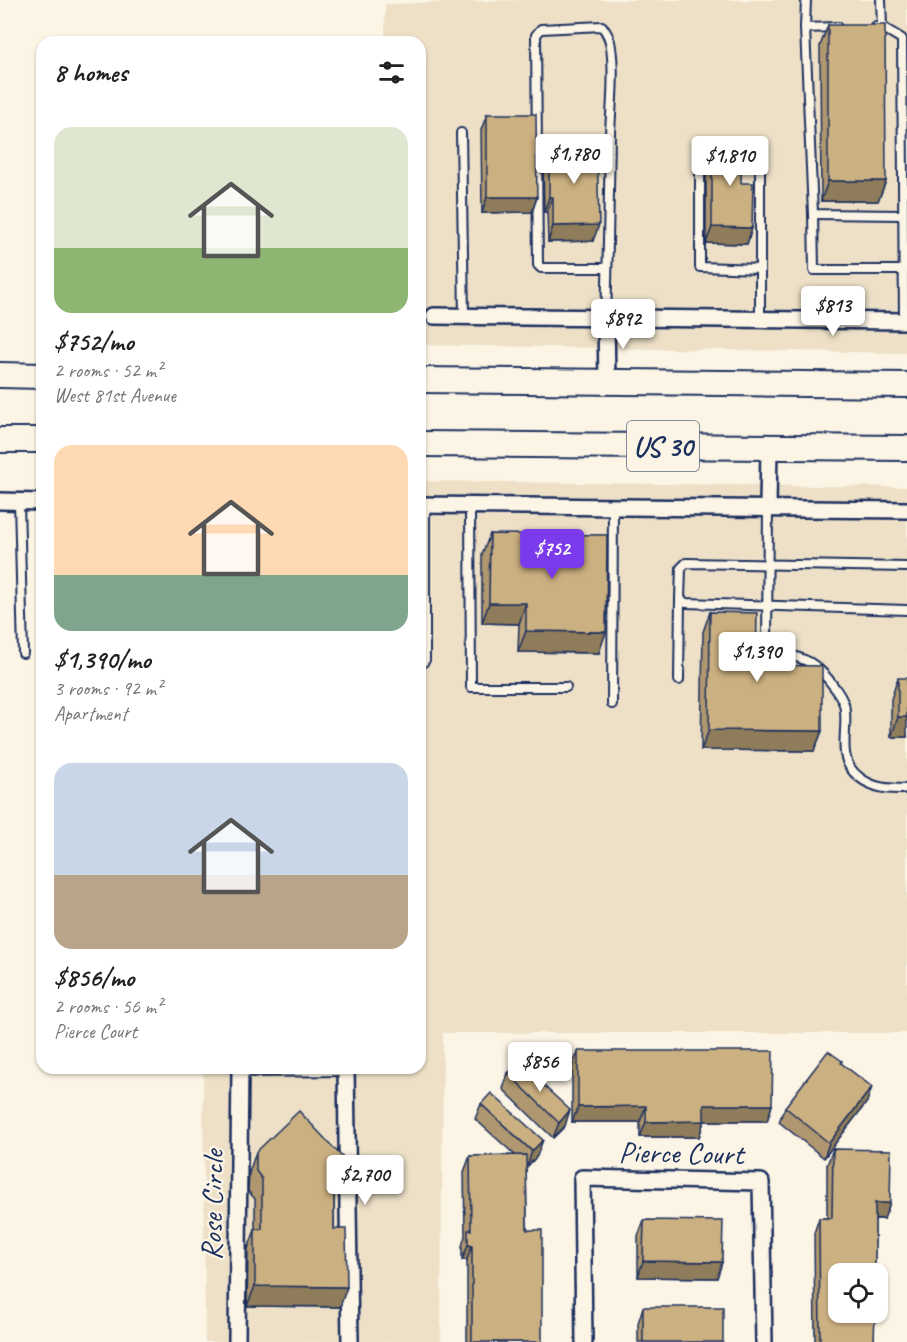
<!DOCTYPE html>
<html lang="en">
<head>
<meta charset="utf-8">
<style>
  body { margin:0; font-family:Caveat,sans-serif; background:#f6f6f6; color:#222; height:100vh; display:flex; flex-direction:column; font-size:22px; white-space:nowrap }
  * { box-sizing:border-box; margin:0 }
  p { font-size:20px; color:#767676 }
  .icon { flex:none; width:33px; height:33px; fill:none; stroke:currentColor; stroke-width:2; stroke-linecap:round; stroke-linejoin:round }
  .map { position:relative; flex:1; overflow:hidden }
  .panel { position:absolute; left:36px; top:36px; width:390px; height:1038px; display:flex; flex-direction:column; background:#fff; border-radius:18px; box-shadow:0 2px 4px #0004 }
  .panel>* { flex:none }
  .tools { position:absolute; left:828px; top:1263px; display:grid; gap:12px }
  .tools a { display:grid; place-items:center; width:60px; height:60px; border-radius:12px; background:#fff; box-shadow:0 2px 4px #0004; font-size:30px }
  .price { position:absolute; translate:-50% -51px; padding:0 14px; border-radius:6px; background:#fff; color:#222; font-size:20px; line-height:39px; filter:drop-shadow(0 2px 3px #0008) }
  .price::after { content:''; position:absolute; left:50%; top:36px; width:18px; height:14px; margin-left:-9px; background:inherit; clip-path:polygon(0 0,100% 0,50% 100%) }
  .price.active { background:#7c3aed; color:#fff }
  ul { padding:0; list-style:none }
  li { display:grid; align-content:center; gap:12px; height:318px; padding:0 18px }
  li span { display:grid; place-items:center; height:186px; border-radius:18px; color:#555 }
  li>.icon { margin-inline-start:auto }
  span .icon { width:108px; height:108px; fill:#fffc; stroke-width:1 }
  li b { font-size:26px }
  h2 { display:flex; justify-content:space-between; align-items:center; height:72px; padding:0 18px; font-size:26px }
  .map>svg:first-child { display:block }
  .built { fill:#ede0c7 }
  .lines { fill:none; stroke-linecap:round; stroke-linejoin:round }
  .lane-casing { stroke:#1b2f5e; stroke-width:12 }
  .street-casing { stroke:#1b2f5e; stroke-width:20 }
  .primary-casing { stroke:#1b2f5e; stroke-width:28 }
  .lane { stroke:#fcf5e5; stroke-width:8 }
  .street { stroke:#fcf5e5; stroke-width:15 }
  .primary { stroke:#fcf5e5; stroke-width:24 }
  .wall { fill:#af976f; stroke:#1b2f5e; stroke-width:1.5 }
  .shaded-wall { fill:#8e7b5a; stroke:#1b2f5e; stroke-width:1.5 }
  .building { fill:#cbb081; stroke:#1b2f5e; stroke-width:1.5 }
  .labels { text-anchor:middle; stroke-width:4.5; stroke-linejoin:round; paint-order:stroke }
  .shield { fill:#fcf5e5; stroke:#5e6a86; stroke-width:1.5 }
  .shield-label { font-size:28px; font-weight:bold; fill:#1b2f5e }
  .street-label { font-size:30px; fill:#1b2f5e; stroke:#fcf5e5 }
</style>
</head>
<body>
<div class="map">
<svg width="907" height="1342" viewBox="0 0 907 1342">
  <rect width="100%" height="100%" fill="#fcf5e5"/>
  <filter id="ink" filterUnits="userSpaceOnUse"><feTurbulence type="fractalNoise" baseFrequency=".0167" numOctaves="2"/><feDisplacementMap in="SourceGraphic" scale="12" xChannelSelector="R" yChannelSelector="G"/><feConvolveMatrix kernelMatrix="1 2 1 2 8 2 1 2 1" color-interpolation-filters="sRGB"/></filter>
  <g filter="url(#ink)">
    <g class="built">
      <path d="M516 0H907V353L420 345V42H385V4Z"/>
      <path d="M420 481 907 487V1033H443L441 1342H205L203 1068H420Z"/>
    </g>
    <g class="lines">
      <g class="lane-casing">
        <g id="lane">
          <path d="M881 0 882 27"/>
          <path d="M837 27 805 28 813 214 903 215"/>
          <path d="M876 27H882L902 39 904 321"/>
          <path d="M805 28 806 0"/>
          <path d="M461 133 464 316"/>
          <path d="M720 145H700V267L760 269"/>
          <path d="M732 145H760V319"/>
          <path d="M813 214 814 270H906"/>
          <path d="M606 318C608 257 609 195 610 134 611 106 615 75 611 47 610 38 607 33 602 26L541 29 536 35 538 265 541 268H607"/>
          <path d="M19 502 23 653"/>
          <path d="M470 505 471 687H566"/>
          <path d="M768 507 767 643C782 655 793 654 809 662 819 668 828 678 835 688 838 692 842 699 844 704 850 730 834 758 859 777 874 789 889 789 907 789"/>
          <path d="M907 567 686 563 681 568 680 599 686 603 907 610"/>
          <path d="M420 666 425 660V505"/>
          <path d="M679 680 680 599"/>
          <path d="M612 704 613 507"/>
          <path d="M240 1072 346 1071"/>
        </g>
      </g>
      <g class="street-casing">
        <g id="street">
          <path d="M434 316 907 321"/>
          <path d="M606 318 607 382"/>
          <path d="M0 501 42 502"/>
          <path d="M420 505 907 510"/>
          <path d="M768 507 769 447"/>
          <path d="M346 1068 350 1342"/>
          <path d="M237 1342 240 1068"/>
          <path d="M584 1342 582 1178 761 1182 764 1342"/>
        </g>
      </g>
      <g class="primary-casing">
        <g id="primary">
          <path d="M0 375 42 376"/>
          <path d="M420 380 907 385"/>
          <path d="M0 440H42"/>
          <path d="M420 444 907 448"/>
        </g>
      </g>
      <use href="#lane" class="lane"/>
      <use href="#street" class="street"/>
      <use href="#primary" class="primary"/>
    </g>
    <g class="wall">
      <path d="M828 25 886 181 878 201H821L820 46Z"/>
      <path d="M487 114 537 197 532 212 482 213 481 130Z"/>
      <path d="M712 140 741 183 752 228 747 244 706 243V156Z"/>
      <path d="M549 145 593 241 548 242 547 212H544L543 161Z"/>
      <path d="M490 534 599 653 518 652 519 624 482 623V555Z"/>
      <path d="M710 612 756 665 822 731 814 751 701 750 703 632Z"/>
      <path d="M898 678 907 737H891V699Z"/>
      <path d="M578 1051 772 1105 767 1121H704L699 1137H640V1122H572V1067Z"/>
      <path d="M842 1061 841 1063 867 1102 824 1158 779 1122 785 1107Z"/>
      <path d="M508 1073 565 1126 553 1138 503 1089Z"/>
      <path d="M481 1104 537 1156 527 1167 526 1166 527 1230 542 1342H467V1260H462V1246L465 1236 464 1172 470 1156 515 1155 475 1119Z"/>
      <path d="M833 1149 884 1219H875L874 1342H815L814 1233 819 1218H827V1165Z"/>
      <path d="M256 1152 338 1187 334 1191V1229L340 1307 247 1306 248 1249 255 1230V1199L248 1191 249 1173Z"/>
      <path d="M644 1220 722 1262 717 1278 638 1277V1236Z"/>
      <path d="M643 1307 723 1342H638V1323Z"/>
    </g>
    <g class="shaded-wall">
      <path d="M828 181H886L878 201H821Z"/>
      <path d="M487 197H537L532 212 482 213Z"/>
      <path d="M549 197H553L547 212H544Z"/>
      <path d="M599 225 593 241 548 242 553 226Z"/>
      <path d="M712 227 752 228 747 244 706 243Z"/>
      <path d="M489 603H526L519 624 482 623Z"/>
      <path d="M526 631 606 632 599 653 518 652Z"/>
      <path d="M898 717H907V737H891Z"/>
      <path d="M709 730 822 731 814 751 701 750Z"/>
      <path d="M872 1087 867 1102 824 1158 829 1143Z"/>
      <path d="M704 1105H772L767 1121H698Z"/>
      <path d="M646 1106 640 1122H572L578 1107Z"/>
      <path d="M570 1110 565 1126 553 1138 559 1123Z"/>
      <path d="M704 1121 699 1137H640L646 1122Z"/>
      <path d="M543 1140 537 1156 527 1167 532 1151Z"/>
      <path d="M345 1167 338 1187 327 1198 334 1178Z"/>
      <path d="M875 1203H890L884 1219 869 1218Z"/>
      <path d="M468 1245H472L467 1260H462Z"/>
      <path d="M643 1261 722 1262 717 1278 638 1277Z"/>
      <path d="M255 1286 347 1287 340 1307 247 1306Z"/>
    </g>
    <g class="building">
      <path d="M828 25H885L886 181H828Z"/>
      <path d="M487 114H536L537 197H487Z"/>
      <path d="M712 140 742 141 741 183H753L752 228 712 227Z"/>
      <path d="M597 144 599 225 553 226V197H549V145Z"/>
      <path d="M490 534 607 535 606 632 526 631V603H489Z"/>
      <path d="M710 612 757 613 756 665 822 666V731L709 730Z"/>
      <rect x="898" y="678" width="9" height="39"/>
      <path d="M578 1051H773L772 1105H704V1121L646 1122V1106L578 1107Z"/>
      <path d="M828 1051 842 1061 841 1063 872 1087 829 1143 785 1107Z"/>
      <path d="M519 1063 570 1110 559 1123 508 1073Z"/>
      <path d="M491 1093 543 1140 532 1151 481 1104Z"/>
      <path d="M299 1111 345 1160V1167L334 1178V1229H346L347 1287 255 1286V1229H262V1179L256 1171V1152Z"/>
      <path d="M833 1149 891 1150 890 1203H875V1274H838V1312H875L874 1342H820L819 1218H832Z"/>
      <path d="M526 1155 527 1230H542V1342H472V1245H468V1230H471L470 1156Z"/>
      <path d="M644 1220 723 1221 722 1262 643 1261Z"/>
      <rect x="643" y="1307" width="80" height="35"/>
    </g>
  </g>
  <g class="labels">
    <rect class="shield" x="627" y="421" width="72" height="50" rx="4.5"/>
    <g class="shield-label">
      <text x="663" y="456">US 30</text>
    </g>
    <g class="street-label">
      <text transform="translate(681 1153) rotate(1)" y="10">Pierce Court</text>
      <text transform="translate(212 1205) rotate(-89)" y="10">Rose Circle</text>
    </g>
  </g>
</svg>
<div class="tools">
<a><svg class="icon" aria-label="locate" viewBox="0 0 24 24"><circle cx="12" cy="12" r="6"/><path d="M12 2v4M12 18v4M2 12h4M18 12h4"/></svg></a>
</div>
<b class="price" style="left:574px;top:185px">$1,780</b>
<b class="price" style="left:730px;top:187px">$1,810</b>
<b class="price" style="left:833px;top:337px">$813</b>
<b class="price" style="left:623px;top:350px">$892</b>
<b class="price active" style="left:552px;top:580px">$752</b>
<b class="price" style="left:757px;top:683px">$1,390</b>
<b class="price" style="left:540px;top:1093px">$856</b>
<b class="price" style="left:365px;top:1206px">$2,700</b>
<section class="panel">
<h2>8 homes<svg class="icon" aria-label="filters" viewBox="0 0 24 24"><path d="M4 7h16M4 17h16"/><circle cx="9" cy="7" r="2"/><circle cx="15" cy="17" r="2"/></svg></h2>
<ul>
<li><span style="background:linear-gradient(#dfe7d0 65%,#8fb573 0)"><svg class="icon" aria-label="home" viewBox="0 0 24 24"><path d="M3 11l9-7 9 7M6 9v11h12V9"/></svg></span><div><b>$752/mo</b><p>2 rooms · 52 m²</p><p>West 81st Avenue</p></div></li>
<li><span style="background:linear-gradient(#ffd9b3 70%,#7fa58c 0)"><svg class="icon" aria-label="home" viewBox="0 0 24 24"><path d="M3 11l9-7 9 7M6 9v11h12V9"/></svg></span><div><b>$1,390/mo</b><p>3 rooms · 92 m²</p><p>Apartment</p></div></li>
<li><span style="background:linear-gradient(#c9d6e8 60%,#b9a48a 0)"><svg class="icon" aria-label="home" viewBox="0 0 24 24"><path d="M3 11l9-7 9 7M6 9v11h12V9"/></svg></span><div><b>$856/mo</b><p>2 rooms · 56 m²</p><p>Pierce Court</p></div></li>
</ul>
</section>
</div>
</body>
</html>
